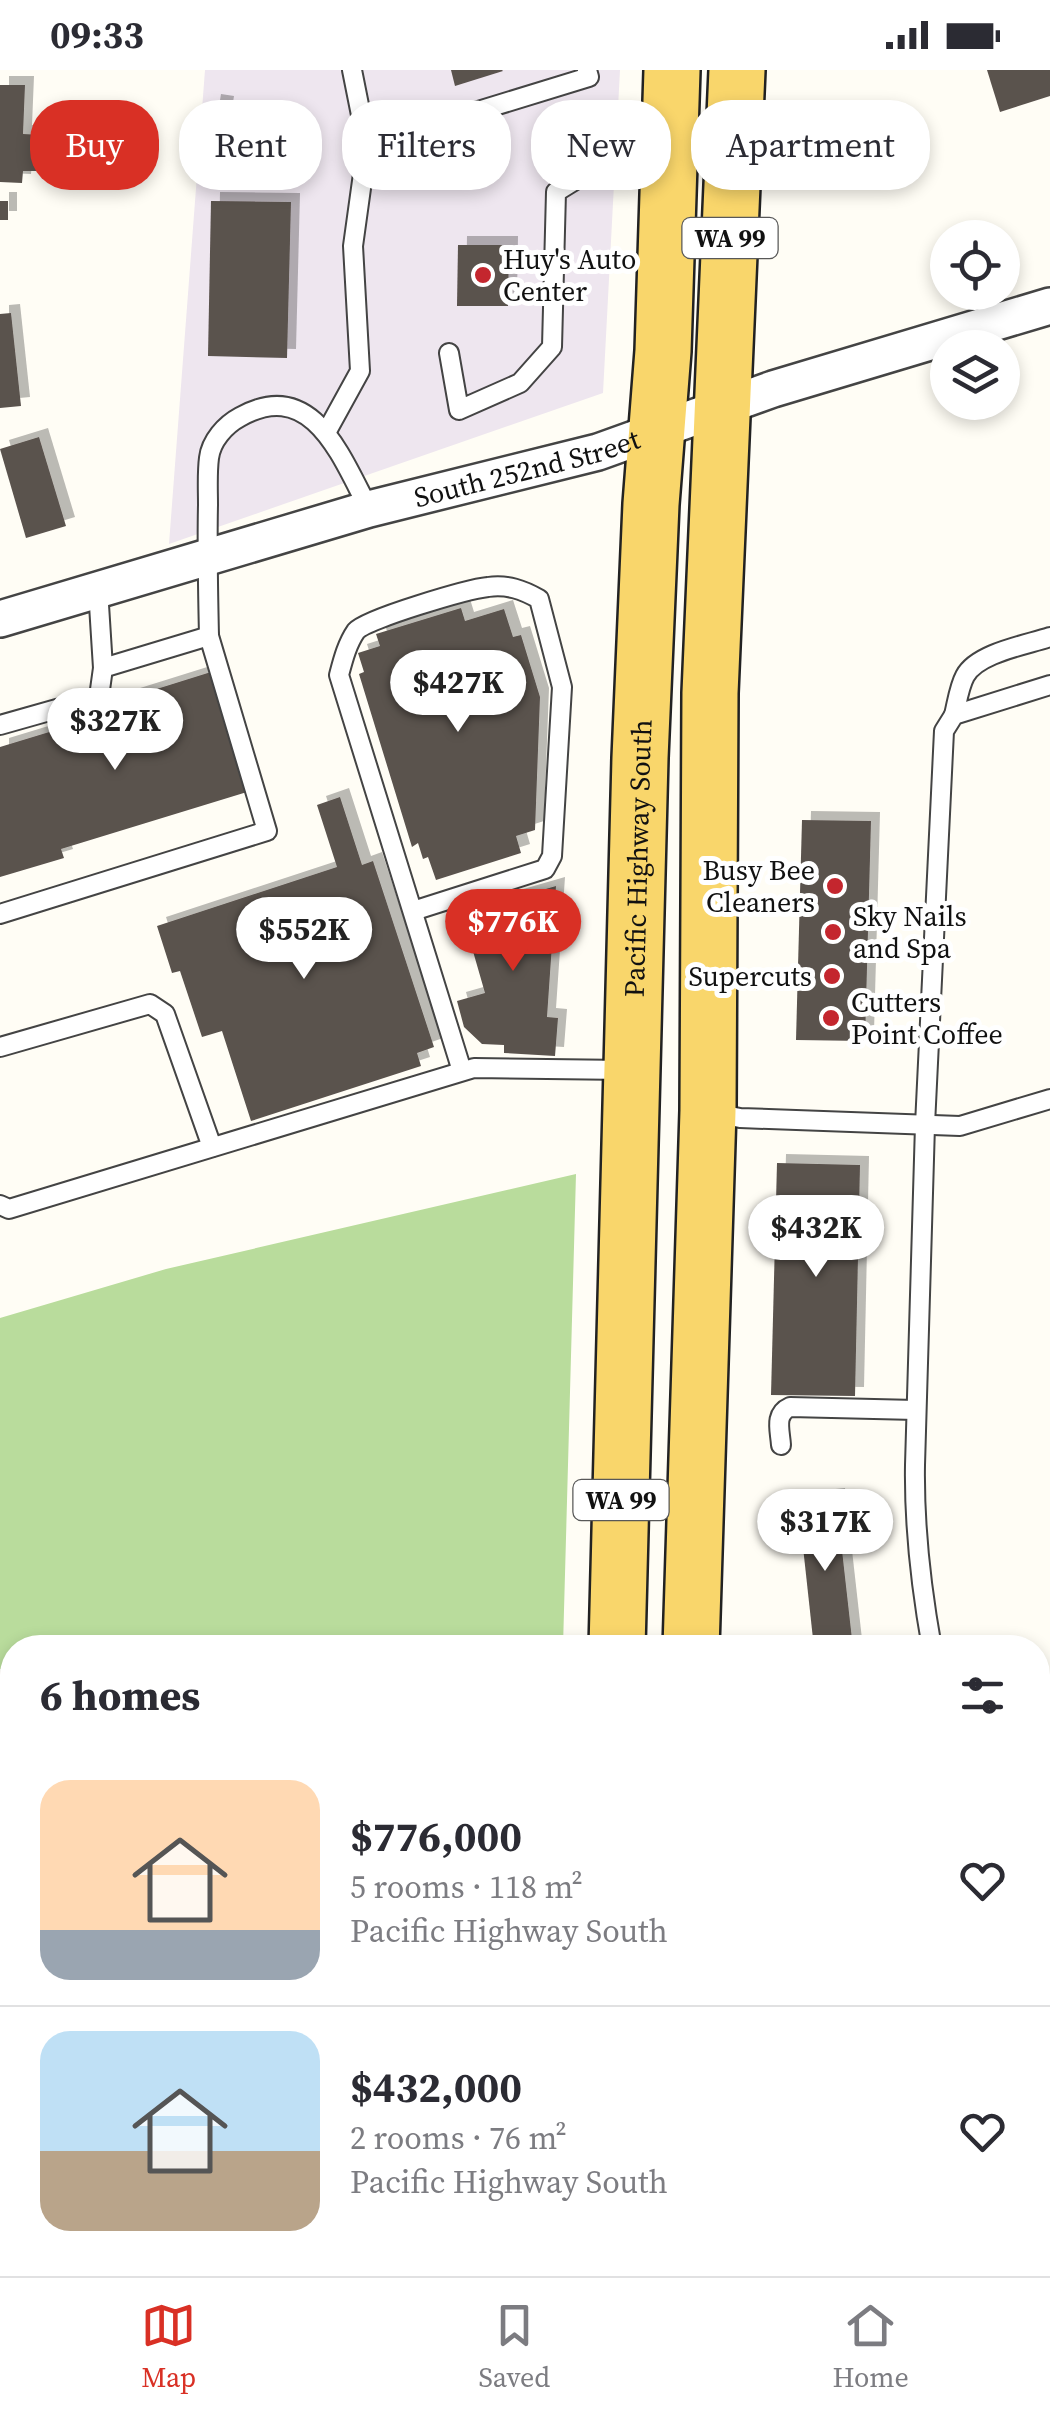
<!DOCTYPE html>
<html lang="en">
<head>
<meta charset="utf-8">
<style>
  body { margin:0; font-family:"Source Serif 4",serif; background:#f2f2f3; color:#2b2b33; height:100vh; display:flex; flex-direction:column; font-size:38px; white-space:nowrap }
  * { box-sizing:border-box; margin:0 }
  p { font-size:32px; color:#7c7c81 }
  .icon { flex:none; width:55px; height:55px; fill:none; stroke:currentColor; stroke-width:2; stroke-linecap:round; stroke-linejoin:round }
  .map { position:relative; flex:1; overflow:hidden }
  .details { position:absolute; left:0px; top:1565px; width:1050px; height:642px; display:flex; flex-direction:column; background:#fff; border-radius:40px 40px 0 0; box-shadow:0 5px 15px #0003 }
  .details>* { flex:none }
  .hud { position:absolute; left:30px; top:30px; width:990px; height:90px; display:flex; gap:20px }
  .controls { position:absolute; left:930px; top:150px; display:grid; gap:20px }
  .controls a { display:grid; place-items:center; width:90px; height:90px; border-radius:50%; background:#fff; box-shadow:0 5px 15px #0003; font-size:50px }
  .price { position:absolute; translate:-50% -85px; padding:0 22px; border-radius:35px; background:#fff; color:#222; font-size:32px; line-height:65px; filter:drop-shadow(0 2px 5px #0008) }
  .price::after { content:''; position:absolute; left:50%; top:60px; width:30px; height:22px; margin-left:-15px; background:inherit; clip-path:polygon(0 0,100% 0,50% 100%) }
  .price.selected { background:#d93025; color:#fff }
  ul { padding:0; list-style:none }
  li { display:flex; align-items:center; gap:30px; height:250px; padding:0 40px }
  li+li { border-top:2px solid #e1e1e2 }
  li span { display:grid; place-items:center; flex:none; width:280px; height:200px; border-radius:30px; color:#555 }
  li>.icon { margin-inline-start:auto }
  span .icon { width:120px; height:120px; fill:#fffc; stroke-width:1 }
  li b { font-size:42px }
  h2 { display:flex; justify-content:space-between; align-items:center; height:120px; padding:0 40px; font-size:42px }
  .chip { padding:0 35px; border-radius:40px; background:#fff; box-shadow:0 5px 15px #0003; font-size:35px; line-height:90px }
  .chip.selected { background:#d93025; color:#fff }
  .status { display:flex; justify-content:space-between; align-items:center; height:70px; padding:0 50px; background:#fff; direction:ltr }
  .status svg { height:28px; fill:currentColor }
  .tab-bar { display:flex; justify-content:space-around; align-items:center; height:140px; border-top:2px solid #e1e1e2; background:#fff; font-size:28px; color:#7c7c81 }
  .tab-bar a { display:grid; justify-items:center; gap:5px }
  .tab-bar .selected { color:#d93025 }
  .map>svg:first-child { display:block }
  .industrial { fill:#eee6ef }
  .forest { fill:#b9dc9c }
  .building { fill:#5a524d; filter:url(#shadow) }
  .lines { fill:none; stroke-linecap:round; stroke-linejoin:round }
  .lane-casing { stroke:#444; stroke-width:22 }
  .street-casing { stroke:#444; stroke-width:40 }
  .primary-casing { stroke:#222; stroke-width:60 }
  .lane { stroke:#fff; stroke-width:18 }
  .street { stroke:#fff; stroke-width:35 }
  .primary { stroke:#f9d66b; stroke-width:55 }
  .poi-dot { fill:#c4262e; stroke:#fff; stroke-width:4 }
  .labels { text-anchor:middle; stroke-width:10; stroke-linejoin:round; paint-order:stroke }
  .shield { fill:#fff; stroke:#585858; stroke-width:2.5 }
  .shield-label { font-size:25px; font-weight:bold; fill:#111 }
  .poi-label { font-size:28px; fill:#111; stroke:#fff; text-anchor:start }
  .street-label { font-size:28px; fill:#111; stroke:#fff }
</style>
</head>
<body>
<div class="status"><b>09:33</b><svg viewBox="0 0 49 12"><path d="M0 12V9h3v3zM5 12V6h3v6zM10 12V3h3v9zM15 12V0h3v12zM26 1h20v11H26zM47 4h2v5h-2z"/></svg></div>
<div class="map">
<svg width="1050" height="2206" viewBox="0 0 1050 2206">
  <defs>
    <filter id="shadow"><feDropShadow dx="9" dy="-9" stdDeviation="0" flood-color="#0004"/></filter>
  </defs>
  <rect width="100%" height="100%" fill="#fffdf5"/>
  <g class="industrial">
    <path d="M205 0H620L603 323 169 474Z"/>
    <path d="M295 2195H545L544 2206H309Z"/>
  </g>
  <g class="forest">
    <path d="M576 1104 563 1577 12 1578V1595L0 1599V1248L166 1199Z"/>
    <path d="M73 2195H295L309 2206H39Z"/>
  </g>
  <g class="building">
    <path d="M451 0H502L503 1 455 16Z"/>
    <path d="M987 0H1050V26L1000 42Z"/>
    <path d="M0 15H25L23 64 44 65 43 101H23L22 113 0 112Z"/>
    <path d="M212 33 225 35 218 78 205 76Z"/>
    <rect x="0" y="131" width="8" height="19"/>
    <path d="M211 131 291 132 287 288 208 286Z"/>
    <path d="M458 175H509L508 236H457Z"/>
    <path d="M11 243 21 336 0 338V244Z"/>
    <path d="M39 367 66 456 26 468 0 379Z"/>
    <path d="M461 538 465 551 504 539 513 567 521 565 540 627 535 760 516 766 521 783 436 810 428 787 423 789 418 773 412 777 359 604 364 602 358 583 380 576 376 564Z"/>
    <path d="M211 602 247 722 61 779 64 788 0 807V677L115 642 112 633Z"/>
    <path d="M340 727 362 795 373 791 434 977 417 983 421 996 251 1051 222 961 202 967 180 901 172 903 157 856 337 797 317 735Z"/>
    <path d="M802 750 871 751 865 971 796 970Z"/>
    <path d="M556 816 547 947 558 948 555 986 504 983V975L482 974 464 957 457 931 485 923 462 843Z"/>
    <path d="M777 1093 860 1095 855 1326 771 1325Z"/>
    <path d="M836 1427 853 1578H814L798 1431Z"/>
    <path d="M12 1624V1695L0 1699V1628Z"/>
    <path d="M12 1721V1784L6 1786 0 1765V1725Z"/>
    <path d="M12 1839V1915L0 1918V1843Z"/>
    <path d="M12 1975V2001L4 1978Z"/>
    <path d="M840 2195H948L947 2206H839Z"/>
  </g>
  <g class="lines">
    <g class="lane-casing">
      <g id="lane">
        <path d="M352 0 367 75 589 7 587 0"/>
        <path d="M449 283 459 340 520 313 552 277 556 122 582 106 663 105"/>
        <path d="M327 361 360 301 353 176 367 75"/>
        <path d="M98 519 103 598"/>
        <path d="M954 645C957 633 959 617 965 606 977 583 1026 575 1050 567"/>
        <path d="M0 655 99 627 103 598 209 566C208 522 207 478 208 435 208 420 207 403 209 388 211 371 225 355 240 347 313 306 342 389 369 439"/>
        <path d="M413 841 545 799 552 786 562 617 539 529C523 520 507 514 488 517 468 519 366 549 356 561 347 574 343 590 339 605L462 1001"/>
        <path d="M0 844 267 761 209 566"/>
        <path d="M0 977 150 934 165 944 212 1077"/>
        <path d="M715 1043 740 1048 960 1056 1050 1029"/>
        <path d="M0 1135 9 1139 474 998 626 1000"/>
        <path d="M781 1375C780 1360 774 1344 790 1337L916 1340"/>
        <path d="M932 1578C921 1517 914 1457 915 1395L925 1055 944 661 954 645 1050 615"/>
        <path d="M1038 1760 1050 1757"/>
        <path d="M1038 1885 1050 1924"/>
        <path d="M1038 2059 1050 2055"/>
        <path d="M336 2195 495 2206"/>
        <path d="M958 2206V2195"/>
      </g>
    </g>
    <g class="street-casing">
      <g id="street">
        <path id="s1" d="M0 549 369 439 598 382 773 319 1050 236"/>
        <path d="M39 2206 73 2195"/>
      </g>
    </g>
    <g class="primary-casing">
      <g id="primary">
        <path id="s2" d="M617 1578 640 688 651 434 663 281 672 0"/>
        <path d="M691 1578 708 1041 710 623 737 0"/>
        <path d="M600 2206 601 2195"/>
        <path d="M669 2206V2195"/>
      </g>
    </g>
    <use href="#lane" class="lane"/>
    <use href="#street" class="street"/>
    <use href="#primary" class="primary"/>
  </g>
  <g class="poi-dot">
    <circle cx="483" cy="205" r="10"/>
    <circle cx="835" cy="816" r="10"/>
    <circle cx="833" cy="862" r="10"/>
    <circle cx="832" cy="906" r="10"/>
    <circle cx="831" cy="948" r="10"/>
  </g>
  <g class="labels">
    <g class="shield">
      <rect x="682.5" y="148" width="95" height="40" rx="8"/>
      <rect x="573.5" y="1410" width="95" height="40" rx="8"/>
    </g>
    <g class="shield-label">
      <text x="730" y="177">WA 99</text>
      <text x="621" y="1439">WA 99</text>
    </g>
    <g class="poi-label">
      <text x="503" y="199">Huy's Auto<tspan x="503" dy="32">Center</tspan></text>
      <text x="815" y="810" text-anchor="end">Busy Bee<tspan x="815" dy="32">Cleaners</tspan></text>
      <text x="853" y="856">Sky Nails<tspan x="853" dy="32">and Spa</tspan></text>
      <text x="812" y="916" text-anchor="end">Supercuts</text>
      <text x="851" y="942">Cutters<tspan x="851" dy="32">Point Coffee</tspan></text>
    </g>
    <g class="street-label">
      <text dy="10" stroke="none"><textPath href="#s1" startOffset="548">South 252nd Street</textPath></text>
      <text dy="10" stroke="none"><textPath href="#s2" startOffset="790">Pacific Highway South</textPath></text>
    </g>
  </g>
</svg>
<div class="controls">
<a><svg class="icon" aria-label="locate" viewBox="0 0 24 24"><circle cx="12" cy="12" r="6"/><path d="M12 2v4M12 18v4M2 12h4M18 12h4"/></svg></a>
<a><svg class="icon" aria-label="layers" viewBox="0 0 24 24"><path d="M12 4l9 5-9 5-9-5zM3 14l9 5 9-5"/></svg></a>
</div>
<b class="price" style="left:458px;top:665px">$427K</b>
<b class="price" style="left:115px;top:703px">$327K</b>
<b class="price selected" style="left:513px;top:904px">$776K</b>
<b class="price" style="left:304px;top:912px">$552K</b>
<b class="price" style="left:816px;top:1210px">$432K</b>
<b class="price" style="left:825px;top:1504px">$317K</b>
<div class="hud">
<a class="chip selected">Buy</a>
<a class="chip">Rent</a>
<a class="chip">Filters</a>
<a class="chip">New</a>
<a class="chip">Apartment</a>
</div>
<section class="details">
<h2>6 homes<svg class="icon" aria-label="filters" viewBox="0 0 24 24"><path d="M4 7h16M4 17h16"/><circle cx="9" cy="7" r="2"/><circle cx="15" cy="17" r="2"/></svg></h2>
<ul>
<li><span style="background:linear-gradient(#ffd9b3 75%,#9aa5b1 0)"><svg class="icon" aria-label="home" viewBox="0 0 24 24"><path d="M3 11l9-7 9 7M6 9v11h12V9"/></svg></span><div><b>$776,000</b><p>5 rooms · 118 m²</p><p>Pacific Highway South</p></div><svg class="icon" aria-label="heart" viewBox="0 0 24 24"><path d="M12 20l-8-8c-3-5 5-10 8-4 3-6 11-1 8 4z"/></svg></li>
<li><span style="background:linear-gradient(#bfe0f5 60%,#b9a48a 0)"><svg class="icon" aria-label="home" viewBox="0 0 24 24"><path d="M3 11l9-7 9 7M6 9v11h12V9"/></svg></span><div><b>$432,000</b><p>2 rooms · 76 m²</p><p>Pacific Highway South</p></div><svg class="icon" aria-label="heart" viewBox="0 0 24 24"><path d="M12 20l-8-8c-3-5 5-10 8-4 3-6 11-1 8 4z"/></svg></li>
</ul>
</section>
</div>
<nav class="tab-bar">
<a class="selected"><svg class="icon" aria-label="map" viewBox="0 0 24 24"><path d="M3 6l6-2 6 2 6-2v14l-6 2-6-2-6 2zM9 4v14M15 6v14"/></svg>Map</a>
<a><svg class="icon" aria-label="saved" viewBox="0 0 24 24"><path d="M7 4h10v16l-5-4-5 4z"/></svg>Saved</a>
<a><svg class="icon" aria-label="home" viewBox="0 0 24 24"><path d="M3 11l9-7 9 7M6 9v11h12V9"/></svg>Home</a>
</nav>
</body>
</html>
